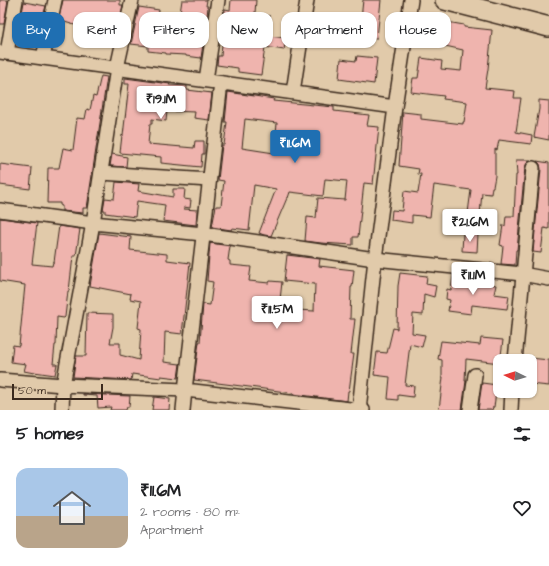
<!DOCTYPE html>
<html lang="en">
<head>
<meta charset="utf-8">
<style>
  body { margin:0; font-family:"Architects Daughter",sans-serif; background:#f2f2f2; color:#202124; height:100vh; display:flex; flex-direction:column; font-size:15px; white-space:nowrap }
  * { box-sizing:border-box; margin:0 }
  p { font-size:13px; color:#757577 }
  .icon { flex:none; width:22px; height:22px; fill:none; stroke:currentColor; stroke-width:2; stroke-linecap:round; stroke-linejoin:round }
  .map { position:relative; height:410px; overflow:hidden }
  .sheet { display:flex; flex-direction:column; background:#fff; flex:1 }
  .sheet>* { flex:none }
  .guide { position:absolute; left:12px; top:12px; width:525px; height:36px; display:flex; gap:8px }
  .needle { width:26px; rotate:275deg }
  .buttons { position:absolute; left:493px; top:354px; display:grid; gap:8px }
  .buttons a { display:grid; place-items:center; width:44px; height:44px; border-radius:8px; background:#fff; box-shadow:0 1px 3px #0004; font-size:20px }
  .scale { position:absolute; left:12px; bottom:10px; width:91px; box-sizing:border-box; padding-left:4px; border:2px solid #3b2a1e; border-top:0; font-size:11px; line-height:14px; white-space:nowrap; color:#3b2a1e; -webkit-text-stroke:3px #e1caaa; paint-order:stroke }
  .price { position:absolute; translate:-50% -34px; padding:0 9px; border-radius:4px; background:#fff; color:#222; font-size:13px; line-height:26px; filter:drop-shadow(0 1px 2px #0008) }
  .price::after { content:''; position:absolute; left:50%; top:24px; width:12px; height:9px; margin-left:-6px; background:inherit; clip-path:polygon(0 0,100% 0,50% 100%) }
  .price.on { background:#1f6fb2; color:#fff }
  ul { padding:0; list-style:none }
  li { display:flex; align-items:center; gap:12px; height:100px; padding:0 16px }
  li+li { border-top:1px solid #e0e0e0 }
  li span { display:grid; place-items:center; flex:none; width:112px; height:80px; border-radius:12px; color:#555 }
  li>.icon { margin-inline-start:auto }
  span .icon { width:48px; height:48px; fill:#fffc; stroke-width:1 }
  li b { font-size:17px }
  h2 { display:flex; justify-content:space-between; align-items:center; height:48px; padding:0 16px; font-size:17px }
  .chip { padding:0 14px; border-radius:12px; background:#fff; box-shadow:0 1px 3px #0004; font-size:14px; line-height:36px }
  .chip.on { background:#1f6fb2; color:#fff }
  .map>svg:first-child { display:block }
  .building { fill:#efb4ae; stroke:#3b2a1e; fill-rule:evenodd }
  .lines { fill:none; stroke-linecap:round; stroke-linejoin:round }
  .street-casing { stroke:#3b2a1e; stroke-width:16 }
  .secondary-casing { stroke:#3b2a1e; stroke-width:22 }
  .street { stroke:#e1caaa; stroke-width:13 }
  .secondary { stroke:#e1caaa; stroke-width:19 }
</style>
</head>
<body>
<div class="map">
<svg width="549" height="410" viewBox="0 0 549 410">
  <rect width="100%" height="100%" fill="#e1caaa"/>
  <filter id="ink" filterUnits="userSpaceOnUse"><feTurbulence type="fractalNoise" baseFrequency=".025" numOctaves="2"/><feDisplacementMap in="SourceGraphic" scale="8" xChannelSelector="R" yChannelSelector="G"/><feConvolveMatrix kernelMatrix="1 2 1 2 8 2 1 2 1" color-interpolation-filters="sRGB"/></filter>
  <g filter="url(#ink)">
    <g class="building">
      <path d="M0 0H8L4 24H0Z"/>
      <path d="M63 0H120V5H123L119 22 87 20 85 28 61 21 62 19 59 18Z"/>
      <path d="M182 0H207L206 6H208L207 17 201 16 198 36 204 37 201 58 186 56V55L166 54V53L148 51V46L131 44 139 7 159 10 155 36 178 39 182 13H180Z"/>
      <path d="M231 0H256L255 13 270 16 268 36 286 38 284 50 265 47 261 75 238 72V68L217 65 218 56H221L225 9 230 10Z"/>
      <path d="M363 0H381L377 38H359Z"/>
      <path d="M24 2 46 6 43 16 24 14 23 40H17Z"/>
      <path d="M417 21 447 22 464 25V27L492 30 488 69 485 88 515 91 514 98H521L516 132 532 135 531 144 499 140 497 150 495 149V176L493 187H492L491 194 482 193 480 214 468 213 471 190 434 185 430 217 412 215V223L391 220 392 210 402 211 404 191 418 193 421 174H418L419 169 399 166 403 112 421 114V119L463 124V122H464L467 102 443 99 444 96 411 92 413 78H418L421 58 442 61 441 69 461 71 463 50 441 45 442 41 416 40Z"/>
      <path d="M357 56 377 58 374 84 339 79 341 59 356 61Z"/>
      <path d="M101 76 107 77 87 208H83V213L62 211V206L60 205V203H47L48 168H59L63 148 73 150 77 118 85 119 87 109 90 110 93 96 96 97Z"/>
      <path d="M125 78 170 84 169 85 187 86V90L212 93 209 120 194 118 195 112 167 111 166 121 152 119V124H150L148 144 194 148 195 141H204V154H202L201 167 161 163V157L120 153 122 135 123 136 129 84H125Z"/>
      <path d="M228 92 274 99 273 101 334 107V111L369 115 367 126 379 127 373 184 364 183 358 237H353V245L321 243 305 241 307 217 316 218 318 198 345 200 347 181 325 179 323 196 290 192 288 198H287L271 236 264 235 259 233 276 189 254 185 249 230 232 228 231 230 212 227 216 206H221L224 181 218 180 222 145H224L227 122H225ZM245 119 277 123 274 153 242 148Z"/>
      <path d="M539 100 549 101V140L534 137 539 109Z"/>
      <path d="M112 154 127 157 126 167 110 166Z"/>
      <path d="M516 160H531L527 163 525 167 517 250H516L515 265 501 264 503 246 500 245 503 225 505 226 506 216H514L516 175H517Z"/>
      <path d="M537 161 549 163V229L544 228 541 253 533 252 541 169 540 164Z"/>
      <path d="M0 164 32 168 30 189 0 185Z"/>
      <path d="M116 182 139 184 138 191 173 197V189H185L184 199 191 200 190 208 184 207V209L197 210 196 225 163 221 165 205 137 201 135 217 105 213V210H103L105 198 114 199Z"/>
      <path d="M0 218 37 223 32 264 52 266 53 262H54L59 226 80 229 76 256H73L69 291H68L65 317 64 318 57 317 56 345H55L53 364H57L55 375 34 372V373L24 371 26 364 11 362 13 345 19 346 25 285 0 281Z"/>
      <path d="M99 233 131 237 130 250 167 254V260L190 263 182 334 165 332 164 362 180 364 178 378 161 376V378L132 374 131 380 73 377 76 356H86L87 313 113 314V327L110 343H120V355L139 360 141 329 138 328 141 301 130 299 131 294 90 286Z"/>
      <path d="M463 234H478L477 252 462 251Z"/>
      <path d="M210 243 230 246 228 260 230 261V265L251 267 249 281 269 283 270 281 282 282 279 309 314 311 315 284 284 281 287 255 320 259 319 266 354 270 352 287H351L350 319H355L351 354H354L349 391H348L347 401 293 394V393L257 388 194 380 199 342H200L203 304 210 305 213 282 207 281Z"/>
      <path d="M400 273 427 276 426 284 436 286 434 297 424 294 423 315 413 314 412 333 425 335 422 347 410 344 405 385 414 386 413 397 398 395V400L388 399 390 377 374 375 377 352 387 353 393 328 397 329 398 286Z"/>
      <path d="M453 275 475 278V282L496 285 494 294 509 296 507 309 472 305 471 314 448 311 450 300 446 299 447 289 451 290Z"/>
      <path d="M481 338 503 340 500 363 466 359 465 381H466L462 410H439L443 377H442V360L438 359 441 341 480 345Z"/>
      <path d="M530 358 549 360V386L530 384Z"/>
      <path d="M482 383 497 385 494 407H493L492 410H478Z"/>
      <path d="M83 394 130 396 129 407H127L126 410H110L111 407 98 408 97 396 83 395Z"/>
      <path d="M154 397 170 399 169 410H152Z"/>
    </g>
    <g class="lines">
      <g class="street-casing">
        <g id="street">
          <path d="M0 52 395 107 375 259 359 410H363"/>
          <path d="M7 53 16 0"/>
          <path d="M43 58 55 0"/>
          <path d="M206 80 218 0"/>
          <path d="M221 83 185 390 359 410"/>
          <path d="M293 92 307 0"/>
          <path d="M395 107 411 0"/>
          <path d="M101 173 209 180"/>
          <path d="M0 210 93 223 203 234 375 259 522 274 549 279"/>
          <path d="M515 361 533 168"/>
          <path d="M0 380 63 385 93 223 117 68 132 0"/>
          <path d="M62 410 63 385 185 390 183 410"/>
          <path d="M470 410 475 375"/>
          <path d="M511 410 512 391"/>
        </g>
      </g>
      <g class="secondary-casing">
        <path id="secondary" d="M445 0 549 27"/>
      </g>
      <use href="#street" class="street"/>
      <use href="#secondary" class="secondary"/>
    </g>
  </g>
</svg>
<div class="buttons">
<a><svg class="needle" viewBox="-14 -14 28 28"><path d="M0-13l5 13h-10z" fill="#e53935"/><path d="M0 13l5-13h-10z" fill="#757577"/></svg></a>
</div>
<div class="scale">50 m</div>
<b class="price" style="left:161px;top:120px">₹19.1M</b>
<b class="price on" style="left:295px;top:164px">₹11.6M</b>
<b class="price" style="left:470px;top:243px">₹21.6M</b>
<b class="price" style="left:473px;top:296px">₹11.1M</b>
<b class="price" style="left:277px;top:330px">₹11.5M</b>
<div class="guide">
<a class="chip on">Buy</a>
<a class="chip">Rent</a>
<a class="chip">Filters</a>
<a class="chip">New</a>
<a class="chip">Apartment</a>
<a class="chip">House</a>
</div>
</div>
<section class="sheet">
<h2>5 homes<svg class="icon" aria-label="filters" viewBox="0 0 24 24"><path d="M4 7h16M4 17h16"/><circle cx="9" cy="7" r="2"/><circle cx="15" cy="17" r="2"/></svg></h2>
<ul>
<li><span style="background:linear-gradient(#a9c7e8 60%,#b9a48a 0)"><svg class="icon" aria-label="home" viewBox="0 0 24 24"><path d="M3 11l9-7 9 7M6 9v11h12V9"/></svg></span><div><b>₹11.6M</b><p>2 rooms · 80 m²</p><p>Apartment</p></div><svg class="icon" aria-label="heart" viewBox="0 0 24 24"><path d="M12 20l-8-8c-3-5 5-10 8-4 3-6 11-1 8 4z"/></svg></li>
</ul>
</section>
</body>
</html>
